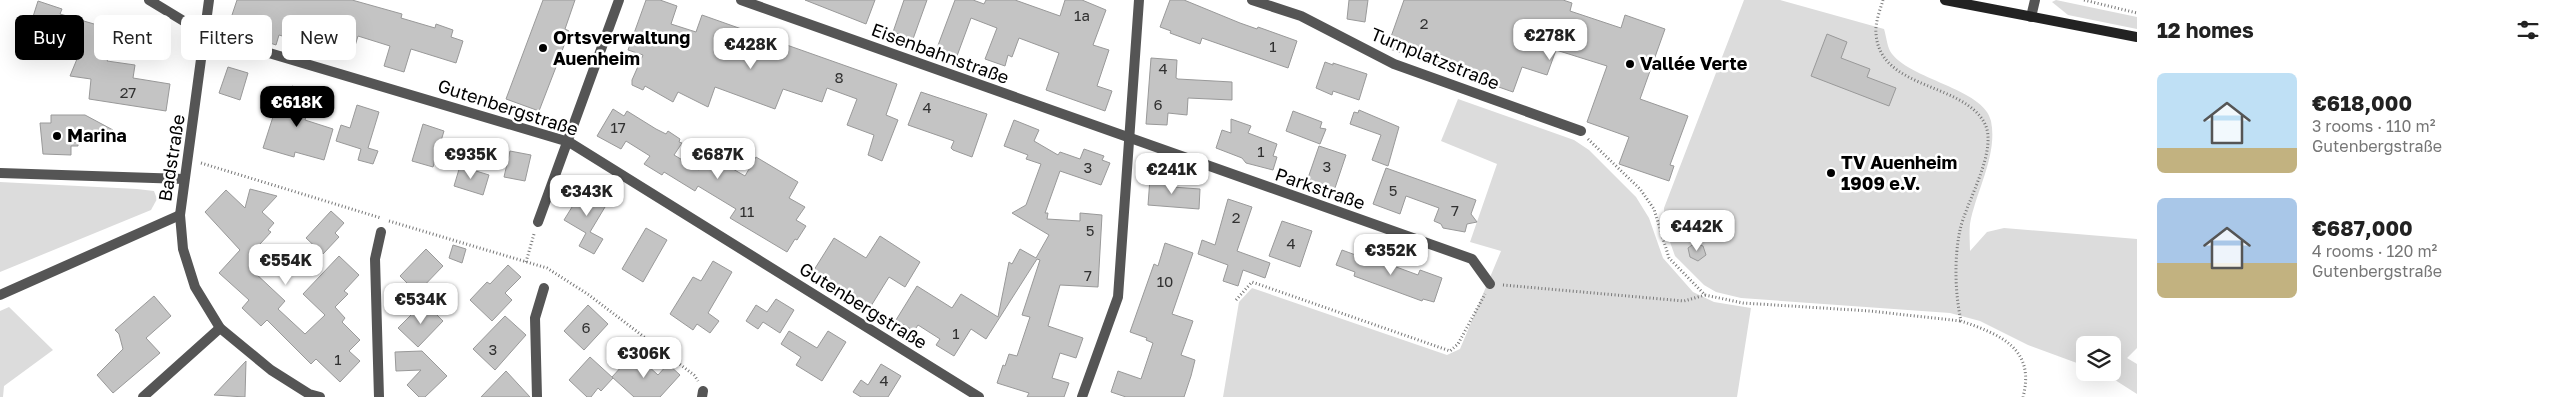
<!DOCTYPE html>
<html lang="en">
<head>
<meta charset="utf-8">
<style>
  body { margin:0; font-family:"Golos Text",sans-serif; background:#f2f2f2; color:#222; height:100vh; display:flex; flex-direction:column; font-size:19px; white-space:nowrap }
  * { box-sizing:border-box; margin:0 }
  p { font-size:16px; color:#767676 }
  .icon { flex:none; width:28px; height:28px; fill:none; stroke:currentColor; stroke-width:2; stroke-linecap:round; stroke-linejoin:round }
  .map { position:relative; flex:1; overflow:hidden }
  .sheet { display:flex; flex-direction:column; background:#fff; width:425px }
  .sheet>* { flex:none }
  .hud { position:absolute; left:15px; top:15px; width:475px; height:45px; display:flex; gap:10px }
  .buttons { position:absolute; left:2076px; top:336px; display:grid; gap:10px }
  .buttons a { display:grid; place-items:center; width:45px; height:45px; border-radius:8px; background:#fff; box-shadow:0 5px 20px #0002; font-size:25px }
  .price { position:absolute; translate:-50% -42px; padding:0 11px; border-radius:10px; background:#fff; color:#222; font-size:16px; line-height:32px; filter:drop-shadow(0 1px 2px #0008) }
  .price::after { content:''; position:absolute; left:50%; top:30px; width:15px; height:11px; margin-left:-8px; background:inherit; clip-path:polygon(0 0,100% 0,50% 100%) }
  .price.on { background:#000; color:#fff }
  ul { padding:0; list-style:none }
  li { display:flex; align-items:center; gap:15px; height:125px; padding:0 20px }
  li span { display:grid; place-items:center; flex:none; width:140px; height:100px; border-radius:8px; color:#555 }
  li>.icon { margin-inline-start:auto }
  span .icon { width:60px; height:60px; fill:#fffc; stroke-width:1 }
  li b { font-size:21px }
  h2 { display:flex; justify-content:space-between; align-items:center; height:60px; padding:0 20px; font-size:21px }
  .chip { padding:0 18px; border-radius:8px; background:#fff; box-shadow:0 5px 20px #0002; font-size:18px; line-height:45px }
  .chip.on { background:#000; color:#fff }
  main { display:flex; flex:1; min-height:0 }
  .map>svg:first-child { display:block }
  .green { fill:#dcdcdc }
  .building { fill:#c4c4c4; stroke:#999 }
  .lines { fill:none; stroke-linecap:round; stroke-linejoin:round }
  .path { stroke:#777; stroke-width:3; stroke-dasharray:1 2.5; stroke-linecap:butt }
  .street { stroke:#555; stroke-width:10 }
  .secondary { stroke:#222; stroke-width:10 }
  .poi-dot { fill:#000; stroke:#fff; stroke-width:2 }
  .labels { text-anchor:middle; stroke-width:5; stroke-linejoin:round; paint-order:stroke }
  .number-label { font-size:15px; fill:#313131 }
  .poi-label { font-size:18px; font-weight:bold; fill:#000; stroke:#fff; text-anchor:start }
  .street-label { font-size:18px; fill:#000; stroke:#fff }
</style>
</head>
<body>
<main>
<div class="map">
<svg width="2137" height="397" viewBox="0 0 2137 397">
  <rect width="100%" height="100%" fill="#fff"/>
  <g class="green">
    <path d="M1744 0H1780L1884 29C1886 35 1887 45 1890 51 1908 80 1984 88 1991 121 1998 155 1976 191 1970 224 1969 233 1970 243 1970 251L1987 232 2004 228 2137 239V348L2127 358 2137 364V394L2104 373 2112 372V345H2085V366L2028 345 1980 321 1950 313 1741 298 1716 292 1704 285 1675 256 1665 228 1664 208Z"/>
    <path d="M2056 0 2137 17V29L2068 15 2052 2Z"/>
    <path d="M1458 99 1574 140 1589 150 1636 197 1649 218 1663 258 1693 292 1714 302 1751 308 1737 397H1223L1239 302 1252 288 1447 355 1460 349 1501 251 1470 242 1497 164 1441 141Z"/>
    <path d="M0 182 137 189 154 191 157 199 151 210 0 272Z"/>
    <path d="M9 307 53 350 4 386 3 397H0V311Z"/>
  </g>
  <g class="building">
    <path d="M237 0H352L402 14 401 18 435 28 436 24 453 30 451 37 463 41 456 63 411 49 404 72 384 66 390 46 358 36 352 56 333 50 340 23 314 16 306 43 279 35 276 45 261 40 265 28 231 18Z"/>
    <path d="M543 0H575L565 29 569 31 561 54 558 53 552 65 556 67 539 111 506 99Z"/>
    <path d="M646 0H660L677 6 671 24 696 32 702 15 897 84 886 115 898 120 882 161 868 155 874 135 847 125 857 99 827 88 822 102 783 89 775 109 715 87 708 107 678 92 673 102 645 86 643 90 632 85V80L643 55 628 50Z"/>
    <path d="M805 0H875L866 24Z"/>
    <path d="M904 0H927L913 39 893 32Z"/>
    <path d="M955 0H973L984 4 986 0H1015L1060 16 1065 0H1082L1106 10 1093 45 1109 50 1097 86 1112 91 1105 111 1046 90 1059 53 1019 38 1012 57 1008 55 1005 66 985 59 997 28 971 18 957 56 937 48Z"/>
    <path d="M1170 0H1184L1240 23 1257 29 1258 27 1297 41 1288 68 1202 38 1200 44 1170 33 1171 31 1160 27Z"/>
    <path d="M1349 0H1368L1365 22 1347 19Z"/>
    <path d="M1404 0H1563L1572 3 1570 11 1621 28 1625 15 1665 29 1640 99 1688 116 1670 165 1674 166 1669 181 1619 164 1629 137 1587 122 1607 66 1556 50 1547 75 1522 67 1513 92 1387 48Z"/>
    <path d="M38 1 62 9 60 14 111 29 118 17 130 25 107 61 135 65 133 78 170 84 166 111 89 99 91 79 70 76 77 59 50 50 51 46 35 40 40 26 31 23Z"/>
    <path d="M1827 34 1847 42 1841 58 1870 69 1867 77 1896 88 1889 106 1811 76Z"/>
    <path d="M1151 58 1177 60 1176 78 1178 79 1232 82V100L1188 98 1187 115 1168 113 1167 125 1146 124Z"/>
    <path d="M1325 62 1333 65V63L1367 74 1359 100 1333 91 1332 95 1316 88Z"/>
    <path d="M228 67 248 73 240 100 219 93Z"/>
    <path d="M292 86 314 93 305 120 333 129 324 160 295 152 294 157 263 148 280 95 288 97Z"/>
    <path d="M921 92 987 114 972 157 953 150 951 148 954 141 908 125Z"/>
    <path d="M357 105 379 112 368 148 378 151 373 164 358 160 361 149 336 141 341 125 350 128Z"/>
    <path d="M613 109 624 116 627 111 656 129 666 134 668 131 680 139 679 142 682 143 674 155 699 170 709 154 717 159H725L726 165 745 176 756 157 798 182 789 198 805 207 796 220 806 226 797 240 795 239 787 252 730 218 736 209 698 186 695 191 664 172 662 175 644 164 650 156 626 141 621 149 597 136Z"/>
    <path d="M1359 110 1399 127 1388 166 1372 160 1381 135 1350 124 1354 112 1358 113Z"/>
    <path d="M1293 111 1322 122 1320 128 1326 129 1320 144 1286 131Z"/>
    <path d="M51 115H85L113 130 78 131V146H71V155L43 154 40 123H51Z"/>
    <path d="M1231 119 1251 126 1248 133 1277 144 1273 156 1277 157 1273 170 1246 163 1242 158 1216 148 1222 130 1231 133Z"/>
    <path d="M1014 120 1039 130 1034 141 1058 155 1060 152 1080 159 1084 149 1104 156 1102 160 1110 163 1101 185 1060 171 1045 213H1048L1047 219 1080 221V213L1102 215 1098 287 1060 285 1048 326 1083 338 1076 358 1060 353 1052 378 1069 383 1064 397H1027L1029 393 997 383 1003 365 1005 366 1009 354 1017 356 1030 317 1022 315 1040 260 1037 259 986 339 971 329 954 356 936 345 940 339 918 325 914 331 896 320 917 286 952 308 961 294 998 317 1009 262 1012 264 1020 249 1036 258 1049 235 1012 213 1026 205 1041 164 1026 159 1028 155 1004 146Z"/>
    <path d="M423 124 444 131 433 167 412 161Z"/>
    <path d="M1319 146 1346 155 1334 191 1307 181Z"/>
    <path d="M510 151 531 155 525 181 504 177Z"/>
    <path d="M460 166 489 175 483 195 454 186Z"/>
    <path d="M1386 168 1476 200 1471 214 1477 222 1467 224 1465 232 1443 228 1441 224 1434 221 1439 208 1406 196 1400 214 1373 204Z"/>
    <path d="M1150 178 1173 179 1172 187 1200 189 1199 209 1148 205Z"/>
    <path d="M585 186 608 202 590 232 603 239 594 254 579 246 586 233 564 220Z"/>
    <path d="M250 189 277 196 262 212 274 223 268 230 271 232 250 255 261 265 254 272 285 301 278 309 305 334 325 315 303 294 339 256 359 275 344 291 348 294 335 307 345 318 342 322 360 340 349 351 360 361 340 382 316 359 311 364 267 320 261 326 242 308 249 300 219 273 240 250 205 212 226 190 245 208Z"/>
    <path d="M1228 199 1252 207 1237 251 1270 263 1265 278 1243 270 1238 286 1223 281 1228 265 1198 254 1202 240 1215 245Z"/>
    <path d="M331 211 344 223 335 233 339 237 323 254 306 238Z"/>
    <path d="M1282 221 1312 231 1300 267 1269 256Z"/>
    <path d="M646 228 667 240 643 282 622 269Z"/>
    <path d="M880 236 920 262 905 287 889 277 871 306 814 270 834 238 866 258Z"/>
    <path d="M1165 243 1193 253 1172 314 1193 321 1181 355 1195 360 1191 376 1184 397H1126L1111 392 1118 371 1141 379 1153 343 1146 340 1147 338 1130 332 1154 264 1158 266Z"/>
    <path d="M1695 243 1703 246 1706 255 1698 261 1690 257 1688 248Z"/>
    <path d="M453 245 466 249 462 263 449 258Z"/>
    <path d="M426 249 443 266 417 293 400 276Z"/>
    <path d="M1364 249 1382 256 1380 261 1418 275 1420 270 1442 278 1434 302 1423 299 1422 301 1354 276 1355 272 1336 265 1342 250 1361 257Z"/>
    <path d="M713 261 732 272 708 313 719 321 710 333 697 324 693 330 670 314 693 277 701 281Z"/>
    <path d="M508 265 521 277 505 293 512 300 492 321 470 300 487 282 490 284Z"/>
    <path d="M154 296 171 316 146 338 160 353 113 393 97 375 123 349 119 334 115 330Z"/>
    <path d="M776 299 794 310 780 333 763 322 758 329 746 321 756 305 767 312Z"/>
    <path d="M424 302 443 321 418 347 398 328Z"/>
    <path d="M588 305 608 324 584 350 564 331Z"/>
    <path d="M505 316 526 335 495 370 473 349Z"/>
    <path d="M789 331 817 348 828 331 846 342 822 381 796 365 801 357 781 344Z"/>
    <path d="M422 351 447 376 425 397H419L407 385 421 370 396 371 395 352Z"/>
    <path d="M634 353 658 375 668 364 680 375 660 397H634L612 377Z"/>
    <path d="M590 357 613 378 601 391 598 388 591 397H587L569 380Z"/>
    <path d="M246 361 245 397 214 395Z"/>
    <path d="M881 364 901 376 888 397H861L853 392 861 380 868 385Z"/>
    <path d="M506 371 530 397H481Z"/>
  </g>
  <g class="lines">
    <g class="path">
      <path d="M1883 0C1880 10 1875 23 1876 33 1879 90 1964 82 1985 124 1998 151 1966 202 1960 230 1954 258 1955 293 1961 321 1999 334 2036 348 2023 397"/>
      <path d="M2084 0 2137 13"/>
      <path d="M1588 139 1640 189 1654 209 1669 258 1705 295 1743 303 1870 311 1961 321"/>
      <path d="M201 163 381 218"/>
      <path d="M389 221 547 268 589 295 694 375 698 381"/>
      <path d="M526 262 534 234"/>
      <path d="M1503 285 1684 301 1705 295"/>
      <path d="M1236 300 1252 282 1450 351 1458 344 1485 294"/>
    </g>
    <g class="street">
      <path d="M149 0 205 34 569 142 979 397"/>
      <path d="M209 0 180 215 183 249 195 287 220 328 271 370 309 394 320 397"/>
      <path d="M741 0 1472 259 1490 284"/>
      <path d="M1252 0 1301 16 1394 64 1581 131"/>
      <path d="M2031 17 2035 0"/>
      <path d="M0 173 184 179"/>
      <path d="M538 222 619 0"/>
      <path d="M0 295 180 215"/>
      <path d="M143 397 220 328"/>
      <path d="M379 397 375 259 381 232"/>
      <path d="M537 397 535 318 544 288"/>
      <path d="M702 397 703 391"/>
      <path d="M1082 397 1118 297 1139 0"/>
    </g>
    <path class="secondary" d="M1945 0 2137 37"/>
  </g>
  <g class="poi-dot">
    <circle cx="543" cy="48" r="5"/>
    <circle cx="1630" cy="64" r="5"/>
    <circle cx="57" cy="136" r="5"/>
    <circle cx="1831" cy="173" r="5"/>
  </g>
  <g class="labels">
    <g class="number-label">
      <text x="1082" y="21">1a</text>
      <text x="1424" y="29">2</text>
      <text x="1273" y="52">1</text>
      <text x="1163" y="74">4</text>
      <text x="839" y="83">8</text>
      <text x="128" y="98">27</text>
      <text x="1158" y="110">6</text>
      <text x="927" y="113">4</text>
      <text x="618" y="133">17</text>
      <text x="1261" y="157">1</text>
      <text x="1327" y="172">3</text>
      <text x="1088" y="173">3</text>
      <text x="1393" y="196">5</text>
      <text x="1455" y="216">7</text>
      <text x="747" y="217">11</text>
      <text x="1236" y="223">2</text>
      <text x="1090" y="236">5</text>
      <text x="1291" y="249">4</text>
      <text x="1088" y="281">7</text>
      <text x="1165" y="287">10</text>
      <text x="586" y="333">6</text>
      <text x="956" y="339">1</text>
      <text x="493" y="355">3</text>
      <text x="338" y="365">1</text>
      <text x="884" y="386">4</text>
    </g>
    <g class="poi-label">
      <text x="553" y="44">Ortsverwaltung<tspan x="553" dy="21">Auenheim</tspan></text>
      <text x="1640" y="70">Vallée Verte</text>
      <text x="67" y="142">Marina</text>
      <text x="1841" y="169">TV Auenheim<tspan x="1841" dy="21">1909 e.V.</tspan></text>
    </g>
    <g class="street-label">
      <text transform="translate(940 54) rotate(20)" y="6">Eisenbahnstraße</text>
      <text transform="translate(1435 59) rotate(22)" y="6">Turnplatzstraße</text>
      <text transform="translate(508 108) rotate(18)" y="6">Gutenbergstraße</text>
      <text transform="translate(172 158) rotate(-81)" y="6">Badstraße</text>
      <text transform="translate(1320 189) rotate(19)" y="6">Parkstraße</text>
      <text transform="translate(863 306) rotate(32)" y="6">Gutenbergstraße</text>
    </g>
  </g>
</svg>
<div class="buttons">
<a><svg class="icon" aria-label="layers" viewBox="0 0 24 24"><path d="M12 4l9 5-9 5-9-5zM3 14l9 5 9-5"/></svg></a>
</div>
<b class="price" style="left:1550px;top:61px">€278K</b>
<b class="price" style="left:751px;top:70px">€428K</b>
<b class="price on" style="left:297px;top:128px">€618K</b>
<b class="price" style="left:471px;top:180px">€935K</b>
<b class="price" style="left:718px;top:180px">€687K</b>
<b class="price" style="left:1172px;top:195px">€241K</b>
<b class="price" style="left:587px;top:217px">€343K</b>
<b class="price" style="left:1697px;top:252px">€442K</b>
<b class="price" style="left:1391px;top:276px">€352K</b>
<b class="price" style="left:286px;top:286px">€554K</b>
<b class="price" style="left:421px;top:325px">€534K</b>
<b class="price" style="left:644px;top:379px">€306K</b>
<div class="hud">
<a class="chip on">Buy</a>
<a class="chip">Rent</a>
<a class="chip">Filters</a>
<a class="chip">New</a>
</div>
</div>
<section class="sheet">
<h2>12 homes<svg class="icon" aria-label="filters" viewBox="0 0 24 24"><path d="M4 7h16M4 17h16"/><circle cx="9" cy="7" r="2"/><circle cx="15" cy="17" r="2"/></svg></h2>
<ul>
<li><span style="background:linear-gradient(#bfe0f5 75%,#c2b280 0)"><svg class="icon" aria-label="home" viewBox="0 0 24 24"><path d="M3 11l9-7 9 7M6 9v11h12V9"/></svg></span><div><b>€618,000</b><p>3 rooms · 110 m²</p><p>Gutenbergstraße</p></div></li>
<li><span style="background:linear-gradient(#a9c7e8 65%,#c2b280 0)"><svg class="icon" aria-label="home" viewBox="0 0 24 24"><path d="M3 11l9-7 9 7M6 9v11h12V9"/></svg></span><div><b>€687,000</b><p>4 rooms · 120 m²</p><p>Gutenbergstraße</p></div></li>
</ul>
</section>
</main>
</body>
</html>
